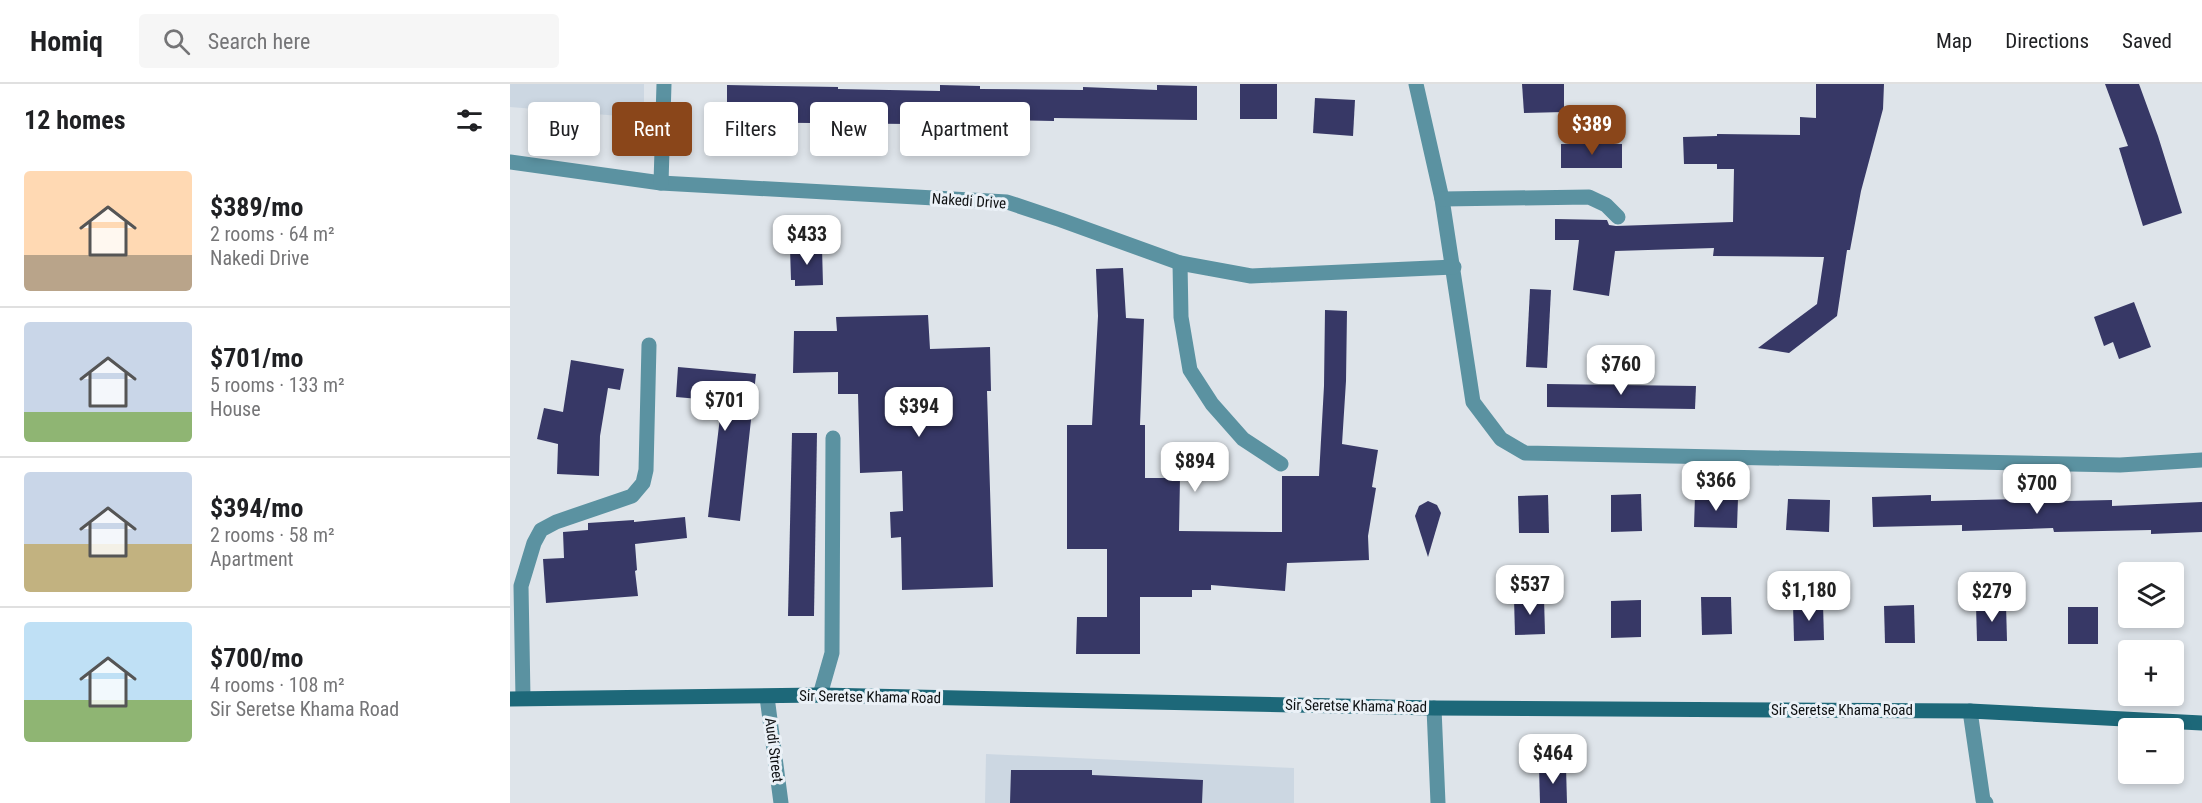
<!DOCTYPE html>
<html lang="en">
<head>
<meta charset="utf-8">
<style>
  body { margin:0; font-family:"Roboto Condensed",sans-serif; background:#f6f6f6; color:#202124; height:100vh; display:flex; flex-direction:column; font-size:22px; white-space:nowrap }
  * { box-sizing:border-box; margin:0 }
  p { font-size:20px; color:#757577 }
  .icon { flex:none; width:33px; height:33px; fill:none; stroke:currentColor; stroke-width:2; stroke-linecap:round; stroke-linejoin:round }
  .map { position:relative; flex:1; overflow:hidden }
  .panel { display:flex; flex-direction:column; background:#fff; width:510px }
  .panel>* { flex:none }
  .top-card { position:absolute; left:18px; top:18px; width:570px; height:54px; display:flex; gap:12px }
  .buttons { position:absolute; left:1608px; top:478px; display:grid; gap:12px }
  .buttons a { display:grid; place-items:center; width:66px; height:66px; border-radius:6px; background:#fff; box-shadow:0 3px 9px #0003; font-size:30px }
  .price { position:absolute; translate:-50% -51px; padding:0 14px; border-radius:12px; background:#fff; color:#222; font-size:20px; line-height:39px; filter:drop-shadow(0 2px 3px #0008) }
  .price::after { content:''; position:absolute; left:50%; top:36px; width:18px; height:14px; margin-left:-9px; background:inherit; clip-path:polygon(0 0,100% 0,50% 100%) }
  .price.active { background:#8a461a; color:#fff }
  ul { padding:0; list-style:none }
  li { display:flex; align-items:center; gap:18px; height:150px; padding:0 24px }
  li+li { border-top:2px solid #e0e0e0 }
  li span { display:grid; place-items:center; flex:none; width:168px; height:120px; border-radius:6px; color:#555 }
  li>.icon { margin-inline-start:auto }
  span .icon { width:72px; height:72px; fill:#fffc; stroke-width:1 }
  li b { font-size:26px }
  h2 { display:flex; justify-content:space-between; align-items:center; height:72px; padding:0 24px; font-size:26px }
  .chip { padding:0 21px; border-radius:6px; background:#fff; box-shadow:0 3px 9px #0003; font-size:21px; line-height:54px }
  .chip.active { background:#8a461a; color:#fff }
  header { display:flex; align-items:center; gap:36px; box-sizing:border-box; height:84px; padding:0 30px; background:#fff; border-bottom:2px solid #e0e0e0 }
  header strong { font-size:28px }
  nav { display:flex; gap:33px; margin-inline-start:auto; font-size:21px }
  .search { width:420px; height:54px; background:#f6f6f6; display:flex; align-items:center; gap:15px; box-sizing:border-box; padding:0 21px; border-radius:6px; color:#757577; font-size:22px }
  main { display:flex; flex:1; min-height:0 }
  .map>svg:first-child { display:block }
  .built { fill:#ccd7e2 }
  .building { fill:#373866 }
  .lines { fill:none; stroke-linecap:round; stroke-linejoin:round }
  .lane { stroke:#5b92a1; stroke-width:15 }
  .street { stroke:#5b92a1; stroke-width:15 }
  .secondary { stroke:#1d6879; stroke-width:15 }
  .labels { text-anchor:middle; stroke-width:6; stroke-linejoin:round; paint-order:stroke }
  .street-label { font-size:15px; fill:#0e1012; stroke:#ebf1f7 }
</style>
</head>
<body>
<header>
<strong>Homiq</strong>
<div class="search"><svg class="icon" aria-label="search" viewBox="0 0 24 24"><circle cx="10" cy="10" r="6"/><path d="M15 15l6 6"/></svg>Search here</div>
<nav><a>Map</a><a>Directions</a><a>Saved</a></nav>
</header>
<main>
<section class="panel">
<h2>12 homes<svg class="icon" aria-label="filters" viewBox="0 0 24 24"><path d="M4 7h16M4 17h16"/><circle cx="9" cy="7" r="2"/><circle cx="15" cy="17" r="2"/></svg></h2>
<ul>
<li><span style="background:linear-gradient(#ffd9b3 70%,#b9a48a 0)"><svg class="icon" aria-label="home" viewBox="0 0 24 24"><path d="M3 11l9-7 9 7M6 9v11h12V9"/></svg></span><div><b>$389/mo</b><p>2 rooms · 64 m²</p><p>Nakedi Drive</p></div></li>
<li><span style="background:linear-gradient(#c9d6e8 75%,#8fb573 0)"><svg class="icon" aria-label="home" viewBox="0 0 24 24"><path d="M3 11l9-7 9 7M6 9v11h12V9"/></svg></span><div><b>$701/mo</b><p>5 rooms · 133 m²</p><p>House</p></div></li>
<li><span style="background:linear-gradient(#c9d6e8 60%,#c2b280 0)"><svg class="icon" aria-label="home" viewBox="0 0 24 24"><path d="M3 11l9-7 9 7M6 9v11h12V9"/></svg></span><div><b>$394/mo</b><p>2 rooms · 58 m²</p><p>Apartment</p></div></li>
<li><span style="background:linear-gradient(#bfe0f5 65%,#8fb573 0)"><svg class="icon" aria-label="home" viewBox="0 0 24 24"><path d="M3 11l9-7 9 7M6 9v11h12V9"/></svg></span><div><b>$700/mo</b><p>4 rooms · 108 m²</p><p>Sir Seretse Khama Road</p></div></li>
</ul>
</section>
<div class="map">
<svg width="1692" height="719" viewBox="0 0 1692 719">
  <rect width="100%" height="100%" fill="#dee4ea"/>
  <g class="built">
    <path d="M0 0H134V34L0 23Z"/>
    <path d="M476 670 784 684V719H475Z"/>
  </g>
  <g class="building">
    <rect x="730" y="0" width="37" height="35"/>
    <path d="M1012 0H1054V28L1014 29Z"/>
    <path d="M1306 0H1374L1373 25 1351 107 1340 166H1337L1327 232 1279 269 1248 264 1307 220 1314 173 1203 172 1204 164 1105 167 1099 212 1063 206 1069 156H1045V135L1097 136 1099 141 1106 142 1223 138 1224 85H1207V80H1174L1173 53 1207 52V50L1290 51V33L1306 34Z"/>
    <path d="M1595 0H1629L1648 52 1672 129 1633 142 1609 64 1618 62Z"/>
    <path d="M217 1 328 3V5L430 7V1L470 2V5L573 6V3L647 6V1L687 2V36L544 34V37L399 34V40L217 38Z"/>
    <path d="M805 14 845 16 843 52 803 49Z"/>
    <rect x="1051" y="60" width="61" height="24"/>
    <path d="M312 163 313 201 285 202V196H281L280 164Z"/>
    <path d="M613 184 616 234 634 235 630 341H635V394H670L669 447 772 448V392H809L814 302 815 226 837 227 836 297 832 360 868 366 862 403 866 404 858 452 859 476 777 479 775 507 701 501V506H682V513H630V570H566L567 533H597V465H557V341H582L588 232 586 185Z"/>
    <path d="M1020 205 1041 206 1037 284 1016 283Z"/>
    <path d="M1624 218 1641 263 1609 275 1603 258 1594 262 1584 233Z"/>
    <path d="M418 231 420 265 480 263 481 307H477L483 503 392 506 391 453 381 454 380 428 393 427 392 387 350 389 348 310H328V288L283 289 284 247H327L326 233Z"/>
    <path d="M61 276 114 285 110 306 98 304 90 352 89 392 47 390 48 360 27 355 34 324 53 328Z"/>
    <path d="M168 283 246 290 230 437 198 433 212 317 166 313Z"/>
    <path d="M1037 300 1186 302 1185 325 1037 323Z"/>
    <path d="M282 349H307L304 532H278Z"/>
    <path d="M1131 410 1132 447 1101 448V411Z"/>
    <path d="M1038 411 1039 449H1009L1008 412Z"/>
    <path d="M1421 411V417L1510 415V418L1602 416V422L1692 418V448L1641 450V446L1544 448 1543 444 1452 447V441L1363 443 1362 413Z"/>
    <path d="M1185 412 1228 414 1227 444 1184 443Z"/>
    <path d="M1278 415 1320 416 1319 448 1276 446Z"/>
    <path d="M918 417 927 421 931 429 918 473 905 432 909 422Z"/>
    <path d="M175 433 177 454 125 460 127 486 125 487 128 512 36 519 33 475 54 474 53 448 78 446V439L124 436V438Z"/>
    <path d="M1034 513 1035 550 1005 551 1004 514Z"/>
    <path d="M1191 513H1221L1222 550 1192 551Z"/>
    <path d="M1131 516V553L1101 554V517Z"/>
    <path d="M1313 519 1314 556 1284 557 1283 520Z"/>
    <path d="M1496 520 1497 557H1467L1466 521Z"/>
    <path d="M1404 521 1405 559H1375L1374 522Z"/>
    <rect x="1558" y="523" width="30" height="37"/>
    <path d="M1029 683H1056L1057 719H1030Z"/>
    <path d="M501 686H582V691L693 696 692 719H500Z"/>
  </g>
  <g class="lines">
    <g class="lane">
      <path d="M670 179 671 233 680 286 702 320 733 355 771 380"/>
      <path d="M310 611 322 569 323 354"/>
      <path d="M13 614 11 502 24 459 31 446 46 438 122 412 133 399 136 386 139 261"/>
      <path d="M1460 627 1473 716 1476 719"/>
    </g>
    <g class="street">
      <path d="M906 0 932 115 963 318 991 355 1015 369 1610 381 1692 376"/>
      <path d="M0 78 151 99 497 118 551 136 670 179 741 192 944 183"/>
      <path d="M151 99 154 0"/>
      <path d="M932 115 1079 113 1096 121 1108 133"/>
      <path d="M257 613 271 719"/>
      <path d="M924 624 928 719"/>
    </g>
    <path class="secondary" d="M0 615 310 611 924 624 1460 627 1692 639"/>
  </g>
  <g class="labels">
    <g class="street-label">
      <text transform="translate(459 117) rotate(4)" y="5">Nakedi Drive</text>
      <text transform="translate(360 613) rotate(1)" y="5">Sir Seretse Khama Road</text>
      <text transform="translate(846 622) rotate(1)" y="5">Sir Seretse Khama Road</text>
      <text x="1332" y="631">Sir Seretse Khama Road</text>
      <text transform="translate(264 666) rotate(83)" y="5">Audi Street</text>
    </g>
  </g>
</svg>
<div class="buttons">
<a><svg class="icon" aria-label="layers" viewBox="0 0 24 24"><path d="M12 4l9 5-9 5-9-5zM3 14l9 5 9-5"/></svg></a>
<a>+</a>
<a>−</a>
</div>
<b class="price active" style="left:1082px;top:72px">$389</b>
<b class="price" style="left:297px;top:182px">$433</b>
<b class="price" style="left:1111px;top:312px">$760</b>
<b class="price" style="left:215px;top:348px">$701</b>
<b class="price" style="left:409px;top:354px">$394</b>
<b class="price" style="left:685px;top:409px">$894</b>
<b class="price" style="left:1206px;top:428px">$366</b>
<b class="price" style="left:1527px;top:431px">$700</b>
<b class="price" style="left:1020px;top:532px">$537</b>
<b class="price" style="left:1299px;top:538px">$1,180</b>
<b class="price" style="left:1482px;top:539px">$279</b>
<b class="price" style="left:1043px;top:701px">$464</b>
<div class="top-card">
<a class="chip">Buy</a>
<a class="chip active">Rent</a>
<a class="chip">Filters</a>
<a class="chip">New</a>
<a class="chip">Apartment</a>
</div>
</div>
</main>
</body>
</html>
